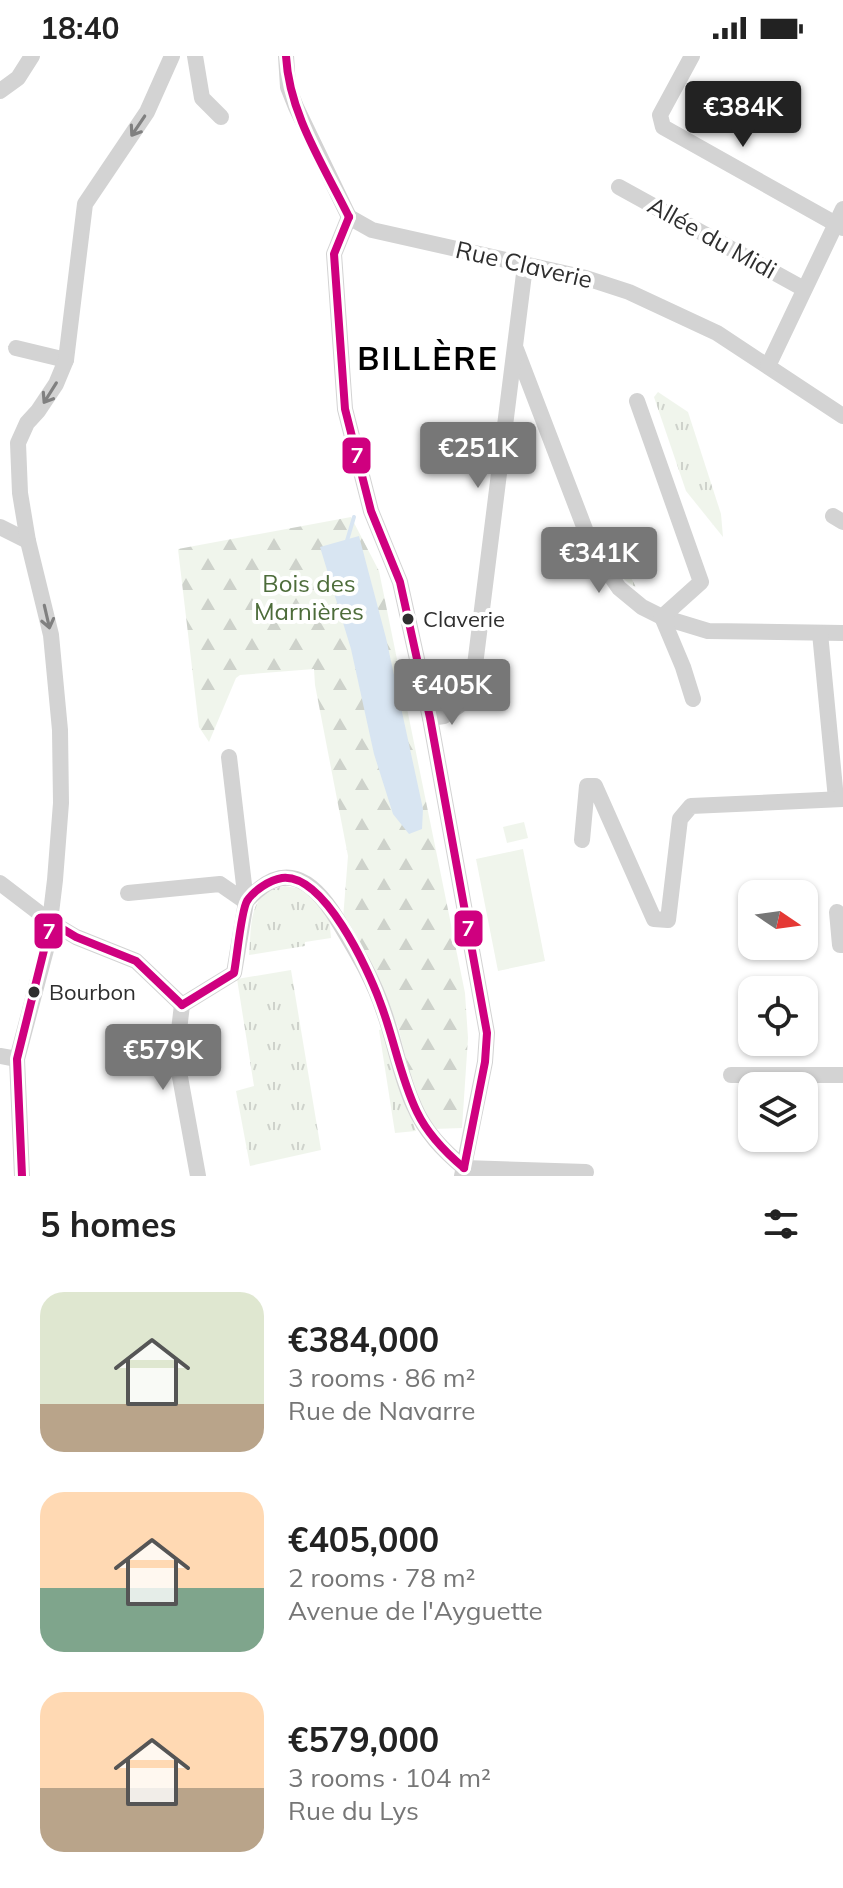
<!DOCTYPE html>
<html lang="en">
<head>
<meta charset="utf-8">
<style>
  body { margin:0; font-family:Mulish,sans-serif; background:#f2f2f2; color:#222; height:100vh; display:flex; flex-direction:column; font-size:30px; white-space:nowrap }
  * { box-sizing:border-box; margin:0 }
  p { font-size:26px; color:#767676 }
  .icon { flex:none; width:44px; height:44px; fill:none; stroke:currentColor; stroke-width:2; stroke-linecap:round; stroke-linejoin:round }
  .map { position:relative; height:1120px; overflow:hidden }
  .details { display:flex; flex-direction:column; background:#fff; flex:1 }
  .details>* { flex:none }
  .needle { width:52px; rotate:103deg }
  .fabs { position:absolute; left:738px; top:824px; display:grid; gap:16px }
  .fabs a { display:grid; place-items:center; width:80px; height:80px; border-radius:16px; background:#fff; box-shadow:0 2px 6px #0004; font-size:40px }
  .price { position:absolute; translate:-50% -68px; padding:0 18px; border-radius:8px; background:#777; color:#fff; font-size:26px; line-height:52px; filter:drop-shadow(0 2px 4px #0008) }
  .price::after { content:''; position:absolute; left:50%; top:48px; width:24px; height:18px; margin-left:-12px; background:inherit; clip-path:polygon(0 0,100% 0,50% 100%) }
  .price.selected { background:#222; color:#fff }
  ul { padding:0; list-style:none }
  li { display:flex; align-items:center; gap:24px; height:200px; padding:0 40px }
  li span { display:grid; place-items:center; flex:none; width:224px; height:160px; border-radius:24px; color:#555 }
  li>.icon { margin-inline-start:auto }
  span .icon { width:96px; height:96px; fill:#fffc; stroke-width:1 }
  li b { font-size:34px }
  h2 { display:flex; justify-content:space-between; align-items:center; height:96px; padding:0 40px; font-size:34px }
  .status { display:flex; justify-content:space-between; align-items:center; height:56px; padding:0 40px; background:#fff; direction:ltr }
  .status svg { height:22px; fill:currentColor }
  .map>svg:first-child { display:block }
  .grass { fill:url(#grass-tufts) }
  .forest { fill:url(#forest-firs) }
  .pitch { fill:#f0f5ec }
  .water { fill:#d8e5f2 }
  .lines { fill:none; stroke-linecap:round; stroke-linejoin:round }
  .stream { stroke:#d8e5f2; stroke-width:4 }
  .minor { stroke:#d3d3d3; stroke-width:16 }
  .bus-1-casing { stroke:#fff; stroke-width:14 }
  .bus-1 { stroke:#cf007f; stroke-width:8 }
  .oneway { stroke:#808080 }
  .bus-dot { fill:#2e2e2e; stroke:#fff; stroke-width:3 }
  .labels { text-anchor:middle; stroke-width:8; stroke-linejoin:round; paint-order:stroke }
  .bus-label { font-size:22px; fill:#2e2e2e; stroke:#fff; text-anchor:start }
  .street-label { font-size:24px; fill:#2e2e2e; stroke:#fff }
  .park-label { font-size:24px; fill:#4d6c3a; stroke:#fff }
  .district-label { font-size:32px; font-weight:bold; letter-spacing:2px; fill:#000; stroke:#fff }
  .line-badge { stroke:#fff; stroke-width:3 }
  .badge-label { font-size:22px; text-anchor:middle; font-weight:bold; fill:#fff }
</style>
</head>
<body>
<div class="status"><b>18:40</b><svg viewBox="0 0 49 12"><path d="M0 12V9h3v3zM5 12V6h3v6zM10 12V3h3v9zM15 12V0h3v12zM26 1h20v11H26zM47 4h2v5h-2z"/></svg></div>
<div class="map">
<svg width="843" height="1120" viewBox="0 0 843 1120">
  <defs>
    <pattern id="grass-tufts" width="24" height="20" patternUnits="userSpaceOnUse" patternTransform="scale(2)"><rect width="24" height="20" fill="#f0f5ec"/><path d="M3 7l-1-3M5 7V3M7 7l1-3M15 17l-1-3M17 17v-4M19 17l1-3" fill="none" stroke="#ced2cb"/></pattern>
    <pattern id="forest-firs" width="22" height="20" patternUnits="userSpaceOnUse" patternTransform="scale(2)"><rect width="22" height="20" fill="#f0f5ec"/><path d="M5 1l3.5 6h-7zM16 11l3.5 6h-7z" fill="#ced2cb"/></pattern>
  </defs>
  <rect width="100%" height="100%" fill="#fff"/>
  <g class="grass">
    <path d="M658 336 688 356 721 458 723 481 686 435 654 341Z"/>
    <path d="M600 472 608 479 636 531C614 521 603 495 592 476Z"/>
    <path d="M524 766 528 782 507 787 503 771Z"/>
    <path d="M285 830 307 834 329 860 331 882 305 886V890L249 899C252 867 247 837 285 830Z"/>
    <path d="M291 914 321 1094 250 1110 236 1035 254 1030 237 923Z"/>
    <path d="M383 973 416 1075 395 1077 379 974Z"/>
  </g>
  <path class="forest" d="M351 461 379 515 465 937 468 982 462 1072 433 1073 415 1038 398 971 385 938 343 863 348 800 315 629 314 613 240 619 236 622 209 686 199 671 178 493Z"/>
  <path class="pitch" d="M523 793 545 905 498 915 476 803Z"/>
  <path class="water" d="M359 480 386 582 423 753 422 773 409 778 393 758 374 698 351 593 320 491Z"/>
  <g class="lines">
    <path class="stream" d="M346 488 354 461"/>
    <g class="minor">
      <path d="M195 0 202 42 221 61"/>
      <path d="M286 0 288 31 296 51 349 161 372 174 586 222 629 236 717 277 843 360"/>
      <path d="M692 0 660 59 663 71 843 172"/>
      <path d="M0 35 18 22 32 0"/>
      <path d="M619 131 804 233"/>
      <path d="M349 161 334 198 345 353 371 455 400 526 430 662 487 977 485 1006 462 1120"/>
      <path d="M16 292 66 304"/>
      <path d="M516 293 593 494 619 532 642 551 662 561 708 575 843 577"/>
      <path d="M768 310 843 153"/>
      <path d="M637 345 701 526 662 561 683 611 693 643"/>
      <path d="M833 460 843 466"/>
      <path d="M0 471 28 485"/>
      <path d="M820 577 836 743"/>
      <path d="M430 662 444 660 471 641 525 210"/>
      <path d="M582 784 587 730H595L654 863 668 864 680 763 691 750 843 743"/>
      <path d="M0 827 51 866 76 881 136 905 182 949"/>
      <path d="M128 837 220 828 246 846 229 701"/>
      <path d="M837 856 840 889H843"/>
      <path d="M182 949 234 917 246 846C283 803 312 822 337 863 355 893 373 922 384 956 395 986 400 1020 414 1050 425 1076 443 1094 464 1112"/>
      <path d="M182 949 176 999 198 1120"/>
      <path d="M0 1000 17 1003"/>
      <path d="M731 1019H843"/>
      <path d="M464 1112 586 1116"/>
      <path d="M22 1120 17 1003 47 890 55 824 61 747 60 674 51 579 28 485 20 437 18 387 27 367 38 355 56 328 66 304 85 148 147 56 172 0"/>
    </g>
    <g class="bus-1-casing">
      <g id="bus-1">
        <path d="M286 0C289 58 324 110 349 161"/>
        <path d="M349 161 334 198 345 353 371 455 400 526 430 662 487 977 485 1006 464 1112"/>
        <path d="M51 866 76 881 136 905 182 949"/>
        <path d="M182 949 234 917C237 902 241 855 247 845 254 834 270 824 282 822 324 817 368 913 380 946 394 982 400 1021 417 1056 428 1079 445 1096 464 1112"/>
        <path d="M22 1120 17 1003 51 866"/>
      </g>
    </g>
    <use href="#bus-1" class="bus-1"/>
  </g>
  <defs><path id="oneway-shaft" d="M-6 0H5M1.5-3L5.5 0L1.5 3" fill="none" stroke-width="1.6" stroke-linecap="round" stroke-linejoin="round" transform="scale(2)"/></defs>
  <g class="oneway">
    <use href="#oneway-shaft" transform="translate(138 70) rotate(124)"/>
    <use href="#oneway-shaft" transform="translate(50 337) rotate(122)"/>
    <use href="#oneway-shaft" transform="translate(47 561) rotate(77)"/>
  </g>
  <g class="bus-dot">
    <circle cx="408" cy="563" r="7"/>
    <circle cx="34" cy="936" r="7"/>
  </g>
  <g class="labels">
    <g class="bus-label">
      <text x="423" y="571">Claverie</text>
      <text x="49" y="944">Bourbon</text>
    </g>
    <g class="street-label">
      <text transform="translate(712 182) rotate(29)" y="8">Allée du Midi</text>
      <text transform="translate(524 209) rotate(13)" y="8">Rue Claverie</text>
    </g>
    <g class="park-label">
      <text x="309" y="536">Bois des<tspan x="309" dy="28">Marnières</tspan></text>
    </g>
    <g class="district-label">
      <text x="428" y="314">BILLÈRE</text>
    </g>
  </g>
  <g class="line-badge">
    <rect x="341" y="380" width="31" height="39" rx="8" fill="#cf007f"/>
    <rect x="453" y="853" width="31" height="39" rx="8" fill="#cf007f"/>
    <rect x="33" y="856" width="31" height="38" rx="8" fill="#cf007f"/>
  </g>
  <g class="badge-label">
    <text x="357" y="407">7</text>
    <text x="468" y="880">7</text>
    <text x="49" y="883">7</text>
  </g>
</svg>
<div class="fabs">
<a><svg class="needle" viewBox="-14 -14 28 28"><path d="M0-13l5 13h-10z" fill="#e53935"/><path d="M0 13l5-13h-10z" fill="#767676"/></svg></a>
<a><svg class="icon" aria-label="locate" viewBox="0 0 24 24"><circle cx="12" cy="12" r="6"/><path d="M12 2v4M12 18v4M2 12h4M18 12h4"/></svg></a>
<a><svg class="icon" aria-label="layers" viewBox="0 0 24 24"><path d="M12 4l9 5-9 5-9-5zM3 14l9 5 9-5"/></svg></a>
</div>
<b class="price selected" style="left:743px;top:93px">€384K</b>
<b class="price" style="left:478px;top:434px">€251K</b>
<b class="price" style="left:599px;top:539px">€341K</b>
<b class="price" style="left:452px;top:671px">€405K</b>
<b class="price" style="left:163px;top:1036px">€579K</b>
</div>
<section class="details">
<h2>5 homes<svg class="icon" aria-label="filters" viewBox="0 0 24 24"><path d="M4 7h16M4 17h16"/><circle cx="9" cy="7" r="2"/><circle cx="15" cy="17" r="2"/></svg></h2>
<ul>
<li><span style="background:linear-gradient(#dfe7d0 70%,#b9a48a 0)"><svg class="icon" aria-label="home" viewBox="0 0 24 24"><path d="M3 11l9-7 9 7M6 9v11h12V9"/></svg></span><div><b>€384,000</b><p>3 rooms · 86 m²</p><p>Rue de Navarre</p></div></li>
<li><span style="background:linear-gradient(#ffd9b3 60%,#7fa58c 0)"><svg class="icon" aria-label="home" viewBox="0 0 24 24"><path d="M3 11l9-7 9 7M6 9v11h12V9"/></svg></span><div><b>€405,000</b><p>2 rooms · 78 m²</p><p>Avenue de l'Ayguette</p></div></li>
<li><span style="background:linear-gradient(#ffd9b3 60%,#b9a48a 0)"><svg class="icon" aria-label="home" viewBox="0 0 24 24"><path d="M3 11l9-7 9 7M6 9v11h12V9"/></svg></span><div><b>€579,000</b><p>3 rooms · 104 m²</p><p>Rue du Lys</p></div></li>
</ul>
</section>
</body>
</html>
